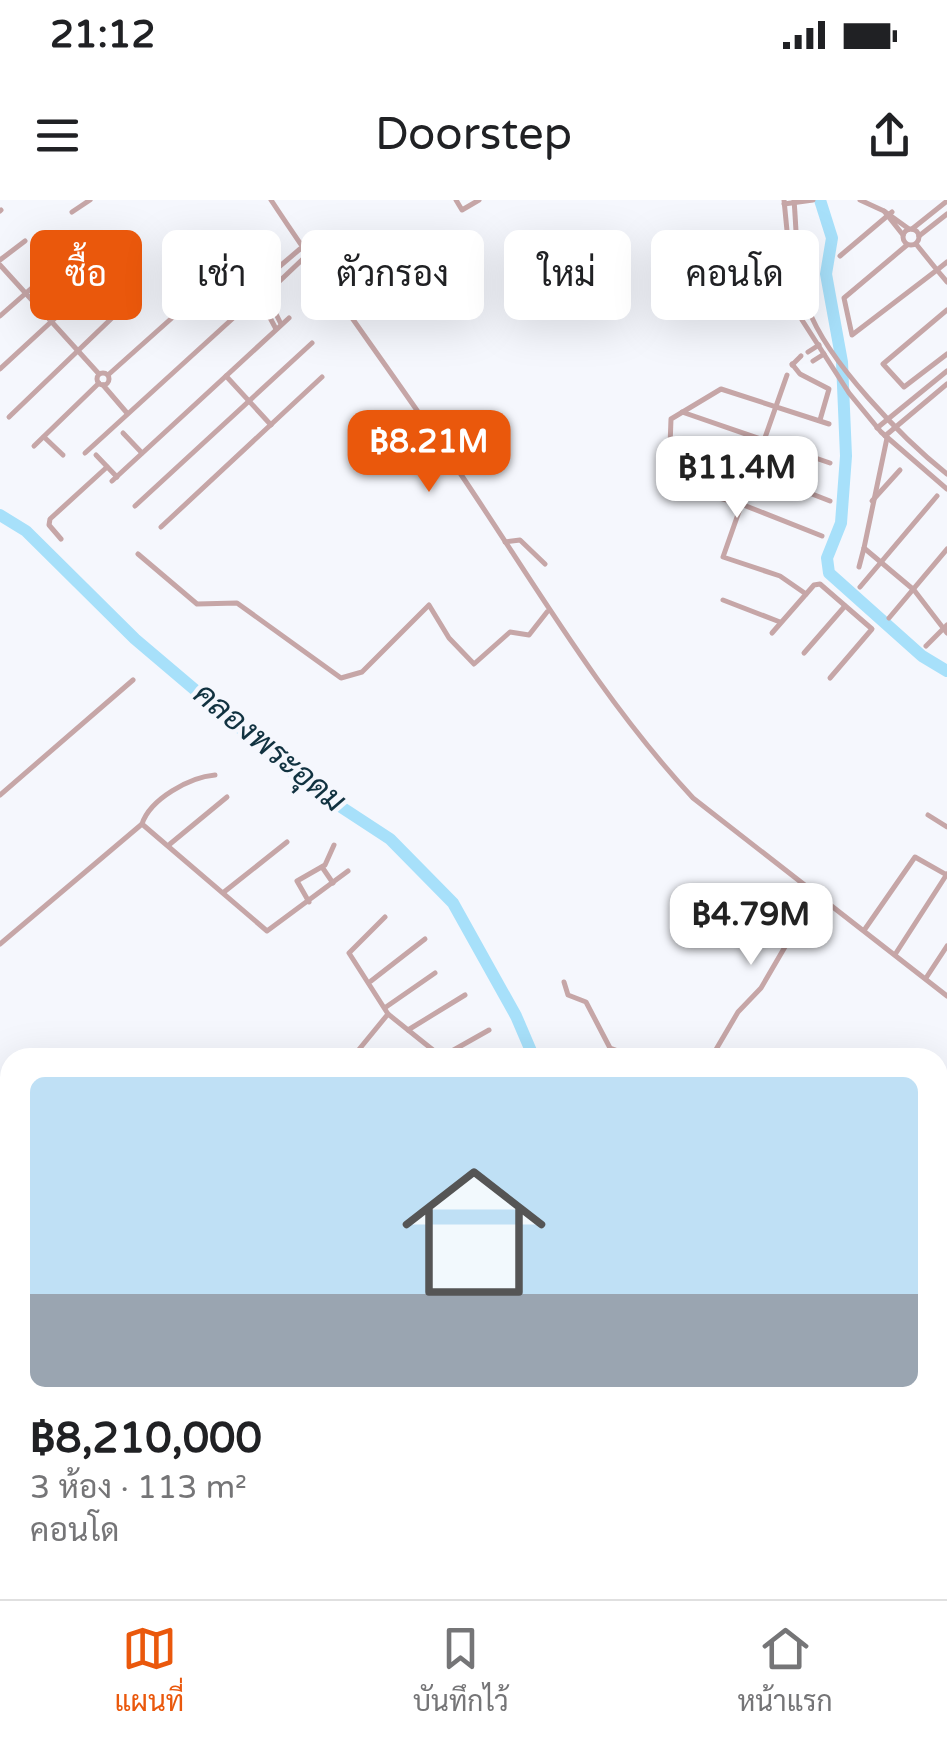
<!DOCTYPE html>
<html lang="th">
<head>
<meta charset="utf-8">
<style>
  body { margin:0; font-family:"Varela Round",Sarabun,sans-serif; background:#f6f6f6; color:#202124; height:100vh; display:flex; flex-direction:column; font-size:38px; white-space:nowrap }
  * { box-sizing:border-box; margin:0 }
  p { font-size:32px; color:#757577 }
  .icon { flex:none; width:55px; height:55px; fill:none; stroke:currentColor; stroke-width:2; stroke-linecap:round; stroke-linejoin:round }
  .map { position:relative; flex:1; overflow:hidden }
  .details { position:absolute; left:0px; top:848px; width:948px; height:552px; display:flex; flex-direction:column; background:#fff; border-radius:30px 30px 0 0; box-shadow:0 10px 40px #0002 }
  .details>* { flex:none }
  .guide { position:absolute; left:30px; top:30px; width:888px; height:90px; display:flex; gap:20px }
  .price { position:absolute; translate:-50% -85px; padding:0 22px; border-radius:20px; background:#fff; color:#222; font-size:32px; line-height:65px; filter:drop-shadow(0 2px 5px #0008) }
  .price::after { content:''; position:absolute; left:50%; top:60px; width:30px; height:22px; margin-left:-15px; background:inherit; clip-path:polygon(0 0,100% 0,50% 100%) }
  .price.current { background:#ea580c; color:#fff }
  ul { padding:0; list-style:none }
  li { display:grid; align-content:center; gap:20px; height:530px; padding:0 30px }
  li span { display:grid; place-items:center; height:310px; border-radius:15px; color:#555 }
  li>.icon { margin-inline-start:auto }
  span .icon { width:180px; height:180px; fill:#fffc; stroke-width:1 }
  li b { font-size:42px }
  .pill { padding:0 35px; border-radius:15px; background:#fff; box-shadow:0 10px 40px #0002; font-size:35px; line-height:90px }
  .pill.current { background:#ea580c; color:#fff }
  .status { display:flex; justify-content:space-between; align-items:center; height:70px; padding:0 50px; background:#fff; direction:ltr }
  .status svg { height:28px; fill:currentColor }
  header { display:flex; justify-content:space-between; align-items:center; height:130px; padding:0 30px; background:#fff; font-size:45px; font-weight:600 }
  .tab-bar { display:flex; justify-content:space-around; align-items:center; height:140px; border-top:2px solid #e0e0e0; background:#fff; font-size:28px; color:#757577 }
  .tab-bar a { display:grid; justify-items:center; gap:5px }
  .tab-bar .current { color:#ea580c }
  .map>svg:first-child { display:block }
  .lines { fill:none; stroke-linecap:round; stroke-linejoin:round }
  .river { stroke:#a7e0fa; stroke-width:12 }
  .minor { stroke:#c6a6a7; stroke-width:5 }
  .labels { text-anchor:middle; stroke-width:9; stroke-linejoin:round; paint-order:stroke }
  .water-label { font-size:32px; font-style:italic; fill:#113240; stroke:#f5f7fd }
</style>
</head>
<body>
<div class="status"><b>21:12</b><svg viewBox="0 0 49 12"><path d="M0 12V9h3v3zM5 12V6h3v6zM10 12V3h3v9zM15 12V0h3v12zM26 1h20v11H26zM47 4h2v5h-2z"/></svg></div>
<header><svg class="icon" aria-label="menu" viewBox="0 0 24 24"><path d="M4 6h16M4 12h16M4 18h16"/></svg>Doorstep<svg class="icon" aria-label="share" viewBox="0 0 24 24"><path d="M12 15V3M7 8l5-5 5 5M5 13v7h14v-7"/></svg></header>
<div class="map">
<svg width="947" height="1399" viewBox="0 0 947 1399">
  <rect width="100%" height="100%" fill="#f5f7fd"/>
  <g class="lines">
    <g class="river">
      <path d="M820 0 832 38 826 74 842 162 846 256 841 323 827 358 829 373 922 456 947 471"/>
      <path d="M0 315 26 331 135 439 306 584 390 639 453 703 516 816 534 858"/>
      <path d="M938 1179 947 1188"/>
    </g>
    <g class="minor">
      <path d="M271 0C332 93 400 183 462 276 536 386 602 500 693 598L947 796"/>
      <path d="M456 0 462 10 479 0"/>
      <path d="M784 0 793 92 802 120 849 193 881 232 947 289"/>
      <path d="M794 0C797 36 796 74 808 108 827 161 903 239 947 274"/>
      <path d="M860 0 884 11"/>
      <path d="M784 4 813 0"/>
      <path d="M0 11 1 10"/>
      <path d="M72 12 90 0"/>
      <circle cx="911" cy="37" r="8"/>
      <path d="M912 29 947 1"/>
      <path d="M903 35 884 11 909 29"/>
      <path d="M919 36 947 14"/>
      <path d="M223 44 239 62"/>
      <path d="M907 45 844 98 852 135 937 70 916 44"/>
      <path d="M840 56 892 12"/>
      <path d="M0 60 25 41"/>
      <path d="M947 62 937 70 947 82"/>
      <path d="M0 65 99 174"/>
      <path d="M251 74 229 67 239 63 254 69"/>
      <path d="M271 105 267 93 305 57"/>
      <path d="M265 109 260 83 300 49"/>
      <path d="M274 110 281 124"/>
      <path d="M947 110 883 164 904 187 947 154"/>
      <path d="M268 114 276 129"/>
      <path d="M0 116 51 71"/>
      <path d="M808 152 819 145"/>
      <path d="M813 161 824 154"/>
      <path d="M792 164 800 174 829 189 820 220"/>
      <path d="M792 165 801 156"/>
      <path d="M0 169 77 98"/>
      <circle cx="103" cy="179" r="6"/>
      <path d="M108 175 229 67"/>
      <path d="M787 175 723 357 780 376 806 394"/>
      <path d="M226 176 271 225"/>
      <path d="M103 185 127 213"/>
      <path d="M682 212 830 263"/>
      <path d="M9 217 113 117"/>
      <path d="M829 224 721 189 671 219 670 246 753 271 830 301"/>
      <path d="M877 228 947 171"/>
      <path d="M123 233 142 253"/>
      <path d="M885 236 947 184"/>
      <path d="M44 237 63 255"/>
      <path d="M887 238 864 348 914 390 947 433"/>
      <path d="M34 246 99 183"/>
      <path d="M85 253 242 110"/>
      <path d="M96 255 117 277"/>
      <path d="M409 266 427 277 453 263"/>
      <path d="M112 281 289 118"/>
      <path d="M659 281 741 304 822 336"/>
      <path d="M872 301 900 270"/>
      <path d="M135 306 312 143"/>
      <path d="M161 327 322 177"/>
      <path d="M61 339 49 325 50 319 107 267"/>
      <path d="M505 342 520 340 545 364"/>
      <path d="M138 354 197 404 237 403 341 478 362 472 429 405 449 438 474 464 510 432 529 435 547 412"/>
      <path d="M859 367 864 348"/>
      <path d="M860 387 937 296"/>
      <path d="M723 400 780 422"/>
      <path d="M889 418 947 349"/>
      <path d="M772 433 814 385 820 384 872 429 830 478"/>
      <path d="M926 446 947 425"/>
      <path d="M804 453 845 406"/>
      <path d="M0 595 133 480"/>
      <path d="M928 615 947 627"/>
      <path d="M142 624C150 599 190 577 215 575"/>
      <path d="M170 644 227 597"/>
      <path d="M322 667 333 683"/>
      <path d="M224 692 287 642"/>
      <path d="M309 702 297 681 325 665 334 645"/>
      <path d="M385 717 349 753 388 814 443 858"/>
      <path d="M865 729 915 657 947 675"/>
      <path d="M0 744 142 624 267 731 348 671"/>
      <path d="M896 753 947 674"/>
      <path d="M926 778 947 746"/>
      <path d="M371 781 425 739"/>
      <path d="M564 782 568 795 586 802 610 848 637 858"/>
      <path d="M386 807 435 773"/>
      <path d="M408 830 465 795"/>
      <path d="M443 856 489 830"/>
      <path d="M352 858 388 814"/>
      <path d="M711 858 738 812 761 788 817 692"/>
      <path d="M0 904 10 911"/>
      <path d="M938 953 947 941"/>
      <path d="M938 986 947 1003"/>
      <path d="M938 1034 947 1021"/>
      <path d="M0 1083 10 1072"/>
      <path d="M0 1158 10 1147"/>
      <path d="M938 1224 947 1213"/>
      <path d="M938 1277 947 1278"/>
      <path d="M938 1311 947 1308"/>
      <path d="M938 1384 947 1387"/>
      <path d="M148 1390 161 1399"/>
      <path d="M264 1390 274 1397"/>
      <path d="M23 1399 29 1390"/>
      <path d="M86 1399 92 1390"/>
      <path d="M128 1399 134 1391"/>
      <path d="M189 1399 196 1390"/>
      <path d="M232 1399 239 1390"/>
      <path d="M273 1399 278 1395 286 1399"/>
      <path d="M517 1399 524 1390"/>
      <path d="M563 1399 570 1390"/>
    </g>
  </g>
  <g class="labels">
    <g class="water-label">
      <text transform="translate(270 547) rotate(39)" y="11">คลองพระอุดม</text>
    </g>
  </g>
</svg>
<b class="price current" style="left:429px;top:295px">฿8.21M</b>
<b class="price" style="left:737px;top:321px">฿11.4M</b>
<b class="price" style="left:751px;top:768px">฿4.79M</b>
<div class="guide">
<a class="pill current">ซื้อ</a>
<a class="pill">เช่า</a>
<a class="pill">ตัวกรอง</a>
<a class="pill">ใหม่</a>
<a class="pill">คอนโด</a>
</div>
<section class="details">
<ul>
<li><span style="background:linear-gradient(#bfe0f5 70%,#9aa5b1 0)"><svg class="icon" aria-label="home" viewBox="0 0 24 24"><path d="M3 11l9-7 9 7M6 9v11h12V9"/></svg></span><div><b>฿8,210,000</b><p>3 ห้อง · 113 m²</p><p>คอนโด</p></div></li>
</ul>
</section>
</div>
<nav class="tab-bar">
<a class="current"><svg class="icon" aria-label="map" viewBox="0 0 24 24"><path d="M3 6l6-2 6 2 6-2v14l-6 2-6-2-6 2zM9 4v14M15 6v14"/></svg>แผนที่</a>
<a><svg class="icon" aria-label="saved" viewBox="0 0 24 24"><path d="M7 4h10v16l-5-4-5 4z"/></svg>บันทึกไว้</a>
<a><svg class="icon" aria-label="home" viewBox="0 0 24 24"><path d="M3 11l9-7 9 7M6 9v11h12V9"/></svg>หน้าแรก</a>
</nav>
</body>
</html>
